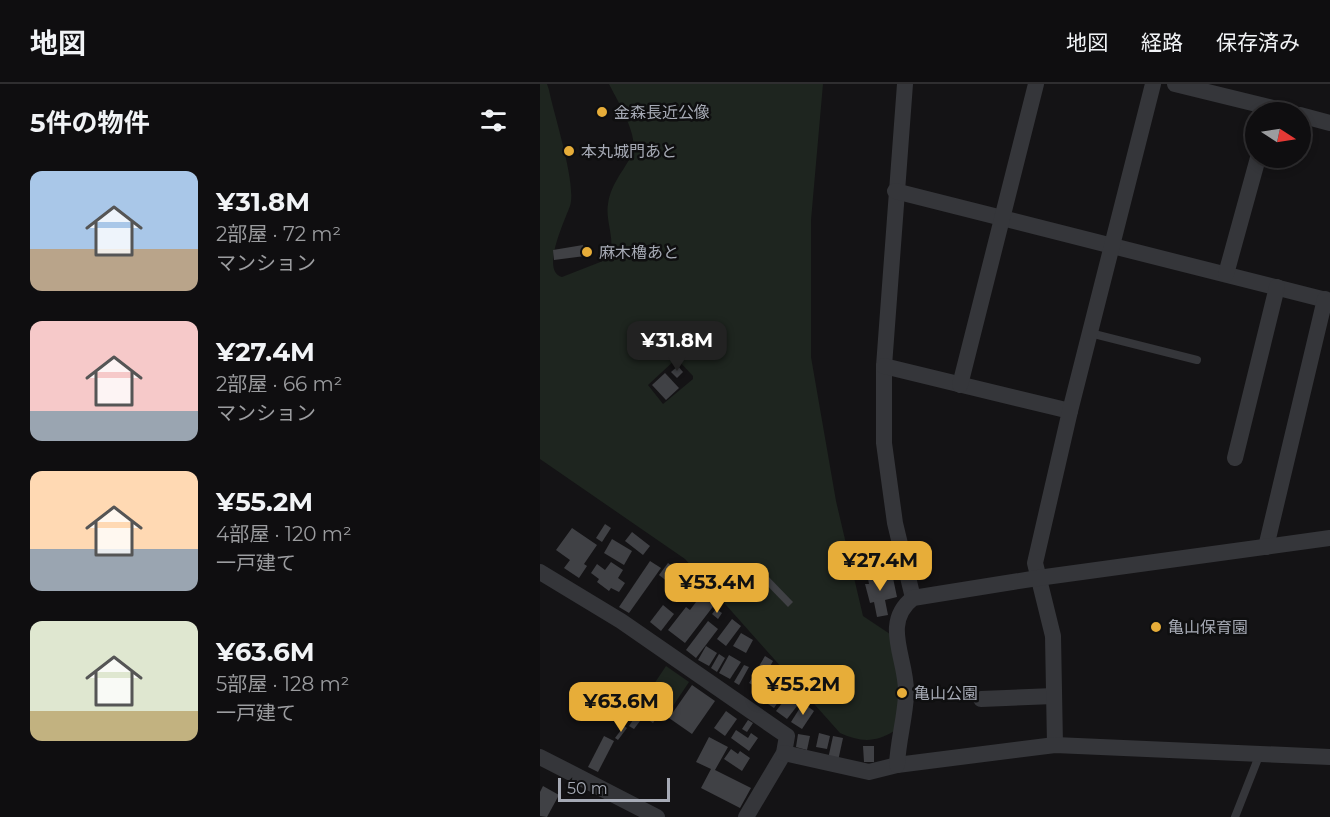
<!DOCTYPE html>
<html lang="ja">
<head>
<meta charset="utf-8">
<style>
  body { margin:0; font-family:Montserrat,"Noto Sans JP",sans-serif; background:#1d1c1e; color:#f1f3f6; height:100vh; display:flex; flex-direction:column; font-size:22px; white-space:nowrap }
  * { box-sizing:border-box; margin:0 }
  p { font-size:20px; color:#9b9c9f }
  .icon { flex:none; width:33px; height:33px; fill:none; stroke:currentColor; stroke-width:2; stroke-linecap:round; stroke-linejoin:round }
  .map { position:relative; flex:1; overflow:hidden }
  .panel { display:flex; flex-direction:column; background:#0f0e10; width:540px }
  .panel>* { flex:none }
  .needle { width:39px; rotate:102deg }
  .buttons { position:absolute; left:705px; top:18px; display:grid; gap:12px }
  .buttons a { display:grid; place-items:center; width:66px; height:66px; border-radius:50%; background:#0f0e10; box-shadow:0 3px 9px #0003,0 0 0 2px #2f2e30; font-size:30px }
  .scale { position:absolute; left:18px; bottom:15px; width:112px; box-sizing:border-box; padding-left:6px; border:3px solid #a6aab5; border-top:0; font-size:16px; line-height:21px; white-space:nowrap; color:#a6aab5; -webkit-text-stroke:4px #0f0f10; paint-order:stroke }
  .price { position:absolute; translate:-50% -51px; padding:0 14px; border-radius:12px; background:#e7ad39; color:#111; font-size:20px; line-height:39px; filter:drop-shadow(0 2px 3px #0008) }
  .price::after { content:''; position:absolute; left:50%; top:36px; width:18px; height:14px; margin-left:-9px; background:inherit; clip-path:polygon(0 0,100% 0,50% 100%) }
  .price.on { background:#222; color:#fff }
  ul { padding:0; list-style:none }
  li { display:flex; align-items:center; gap:18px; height:150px; padding:0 30px }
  li span { display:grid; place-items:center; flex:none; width:168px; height:120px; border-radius:12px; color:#555 }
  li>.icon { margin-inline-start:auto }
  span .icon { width:72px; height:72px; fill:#fffc; stroke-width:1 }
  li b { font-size:26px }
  h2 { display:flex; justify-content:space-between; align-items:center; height:72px; padding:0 30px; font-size:26px }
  header { display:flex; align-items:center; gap:36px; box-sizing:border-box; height:84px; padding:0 30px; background:#0f0e10; border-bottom:2px solid #2f2e30 }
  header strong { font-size:28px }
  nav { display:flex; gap:33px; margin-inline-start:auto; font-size:21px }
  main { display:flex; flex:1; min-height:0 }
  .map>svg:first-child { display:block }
  .green { fill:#1e251f; fill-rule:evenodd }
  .building { fill:#404145 }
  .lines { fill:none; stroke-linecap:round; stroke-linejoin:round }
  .service { stroke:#35363a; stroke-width:8 }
  .minor { stroke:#35363a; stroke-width:16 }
  .poi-dot { fill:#e7ad39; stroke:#0f0f10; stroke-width:2 }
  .labels { text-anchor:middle; stroke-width:5; stroke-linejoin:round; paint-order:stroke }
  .poi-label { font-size:16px; fill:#a6aab5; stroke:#0f0f10; text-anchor:start }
</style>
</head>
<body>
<header>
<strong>地図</strong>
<nav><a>地図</a><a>経路</a><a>保存済み</a></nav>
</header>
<main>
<section class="panel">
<h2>5件の物件<svg class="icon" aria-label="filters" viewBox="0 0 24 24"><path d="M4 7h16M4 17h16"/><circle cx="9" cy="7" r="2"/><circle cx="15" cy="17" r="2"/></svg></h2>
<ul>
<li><span style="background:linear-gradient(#a9c7e8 65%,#b9a48a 0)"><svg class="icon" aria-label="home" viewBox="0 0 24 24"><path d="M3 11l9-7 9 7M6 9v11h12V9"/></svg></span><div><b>¥31.8M</b><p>2部屋 · 72 m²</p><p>マンション</p></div></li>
<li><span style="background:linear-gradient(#f6c9c9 75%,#9aa5b1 0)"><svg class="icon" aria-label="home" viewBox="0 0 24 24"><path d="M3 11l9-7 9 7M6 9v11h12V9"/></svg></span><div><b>¥27.4M</b><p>2部屋 · 66 m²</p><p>マンション</p></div></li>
<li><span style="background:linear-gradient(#ffd9b3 65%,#9aa5b1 0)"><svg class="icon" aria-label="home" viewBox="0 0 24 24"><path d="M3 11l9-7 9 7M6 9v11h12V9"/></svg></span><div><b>¥55.2M</b><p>4部屋 · 120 m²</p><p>一戸建て</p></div></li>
<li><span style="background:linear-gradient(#dfe7d0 75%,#c2b280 0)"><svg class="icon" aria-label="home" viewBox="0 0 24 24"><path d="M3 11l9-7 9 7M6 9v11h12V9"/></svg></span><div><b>¥63.6M</b><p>5部屋 · 128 m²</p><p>一戸建て</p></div></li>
</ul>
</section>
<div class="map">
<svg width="790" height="733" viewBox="0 0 790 733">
  <rect width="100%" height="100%" fill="#141315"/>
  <g class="green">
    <path d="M0 0H7L9 6C14 31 37 101 30 122 25 136 0 188 22 193L68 175C77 157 65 139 68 120 71 99 84 87 92 70 100 53 77 16 69 0H283L271 136V273L296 417 323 532 350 550 362 607 354 647C335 659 320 658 300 649L145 475 0 375ZM135 276H138L153 292V295L123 320 108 301Z"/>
    <path d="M126 582 149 598 133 622 110 606Z"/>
  </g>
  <g class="building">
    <path d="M43 161 45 172 14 176 13 166Z"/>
    <path d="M138 282 143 288 137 294 131 288Z"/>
    <path d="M125 289 139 304 126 316 112 301Z"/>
    <path d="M65 440 71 444 62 458 56 454Z"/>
    <path d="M32 444 57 461 44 480 47 482 39 494 24 484 30 476 16 466Z"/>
    <path d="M92 448 110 462 103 471 85 457Z"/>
    <path d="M72 455 92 467 84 481 64 469Z"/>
    <path d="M110 477 121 484 89 529 79 523Z"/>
    <path d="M71 478 83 486 78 494 85 499 79 508 71 504 69 507 57 498 59 495 51 489 57 480 65 486Z"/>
    <path d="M128 479 143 490 133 502 119 491Z"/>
    <path d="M335 482 338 498 353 494 357 513 345 516 348 531 337 533 334 518 330 519 325 500H329L326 484Z"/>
    <path d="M220 484 253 518 248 523 215 489Z"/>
    <path d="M149 501 157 507 150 515 142 509Z"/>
    <path d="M162 510 175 520 145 559 128 546 146 523 150 526Z"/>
    <path d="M123 521 134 530 121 547 110 538Z"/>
    <path d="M176 525 182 529 178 535 172 530Z"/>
    <path d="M192 535 201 542 186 562 177 555Z"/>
    <path d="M168 537 178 545 156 574 146 566Z"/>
    <path d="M201 549 213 556 206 569 193 562Z"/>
    <path d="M166 562 177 569 169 582 158 576Z"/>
    <path d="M179 570 185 574 177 588 171 584Z"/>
    <path d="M189 571 201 578 190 595 179 589Z"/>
    <path d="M225 572 233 577 218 604 209 599Z"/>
    <path d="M204 581 209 583 199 601 194 598Z"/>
    <path d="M235 592 244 599 237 608 242 612 234 624 219 614Z"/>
    <path d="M152 601 175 617 152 650 129 634Z"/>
    <path d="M253 605 264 613 247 635 236 627Z"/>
    <path d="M111 610 126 620 113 639 98 629Z"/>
    <path d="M263 619 274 627 262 645 251 638Z"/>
    <path d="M186 627 197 635 185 652 174 644Z"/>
    <path d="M95 633 100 637 94 645 89 642Z"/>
    <path d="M208 636 213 639 207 648 202 645Z"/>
    <path d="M84 642 87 644 78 656 75 654Z"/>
    <path d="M196 646 208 654 211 649 218 654 209 667 191 654Z"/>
    <path d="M279 649 290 652 287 665 276 663Z"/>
    <path d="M258 650 270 652 267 666 256 663Z"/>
    <path d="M64 652 74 657 58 688 48 683Z"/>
    <path d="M293 652 303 654 298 677 288 675Z"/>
    <path d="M169 653 188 663 175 686 211 704 200 724 161 704 171 685 156 678Z"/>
    <path d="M323 662H334V678H324Z"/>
    <path d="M191 665 198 670 200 667 210 674 202 687 184 675Z"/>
    <path d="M3 702 19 711 7 733 0 732V708Z"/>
  </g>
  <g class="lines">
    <g class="service">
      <path d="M550 249 657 276"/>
      <path d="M695 733 719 672"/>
    </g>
    <g class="minor">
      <path d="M365 0 344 282V359L355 439 373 514"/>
      <path d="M635 0 749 28"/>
      <path d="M760 31 790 39"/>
      <path d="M355 107 790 217"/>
      <path d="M686 190 718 74"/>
      <path d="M344 282 530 327"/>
      <path d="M420 301 496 0"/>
      <path d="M695 374 737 203"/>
      <path d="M726 463 785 215"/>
      <path d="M0 488 81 537 247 652 244 669 206 733"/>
      <path d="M441 615 514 612"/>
      <path d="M515 661 513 552 495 479 530 327 613 0"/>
      <path d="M244 669 329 688 357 681 515 661 790 673"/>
      <path d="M0 673 117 733"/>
      <path d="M357 681C358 657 365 634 366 611 368 576 340 540 373 514L498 494 790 454"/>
    </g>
  </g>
  <g class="poi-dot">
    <circle cx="62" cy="28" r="6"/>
    <circle cx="29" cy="67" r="6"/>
    <circle cx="47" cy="168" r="6"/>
    <circle cx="616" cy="543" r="6"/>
    <circle cx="362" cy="609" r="6"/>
  </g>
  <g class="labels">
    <g class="poi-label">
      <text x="74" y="34">金森長近公像</text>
      <text x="41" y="73">本丸城門あと</text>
      <text x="59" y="174">麻木櫓あと</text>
      <text x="628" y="549">亀山保育園</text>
      <text x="374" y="615">亀山公園</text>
    </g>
  </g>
</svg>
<div class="buttons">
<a><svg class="needle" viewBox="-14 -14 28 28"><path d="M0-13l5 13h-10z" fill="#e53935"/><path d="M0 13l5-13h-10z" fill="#9b9c9f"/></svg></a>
</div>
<div class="scale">50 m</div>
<b class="price on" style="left:137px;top:288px">¥31.8M</b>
<b class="price" style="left:340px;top:508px">¥27.4M</b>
<b class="price" style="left:177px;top:530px">¥53.4M</b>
<b class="price" style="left:263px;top:632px">¥55.2M</b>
<b class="price" style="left:81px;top:649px">¥63.6M</b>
</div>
</main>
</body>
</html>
